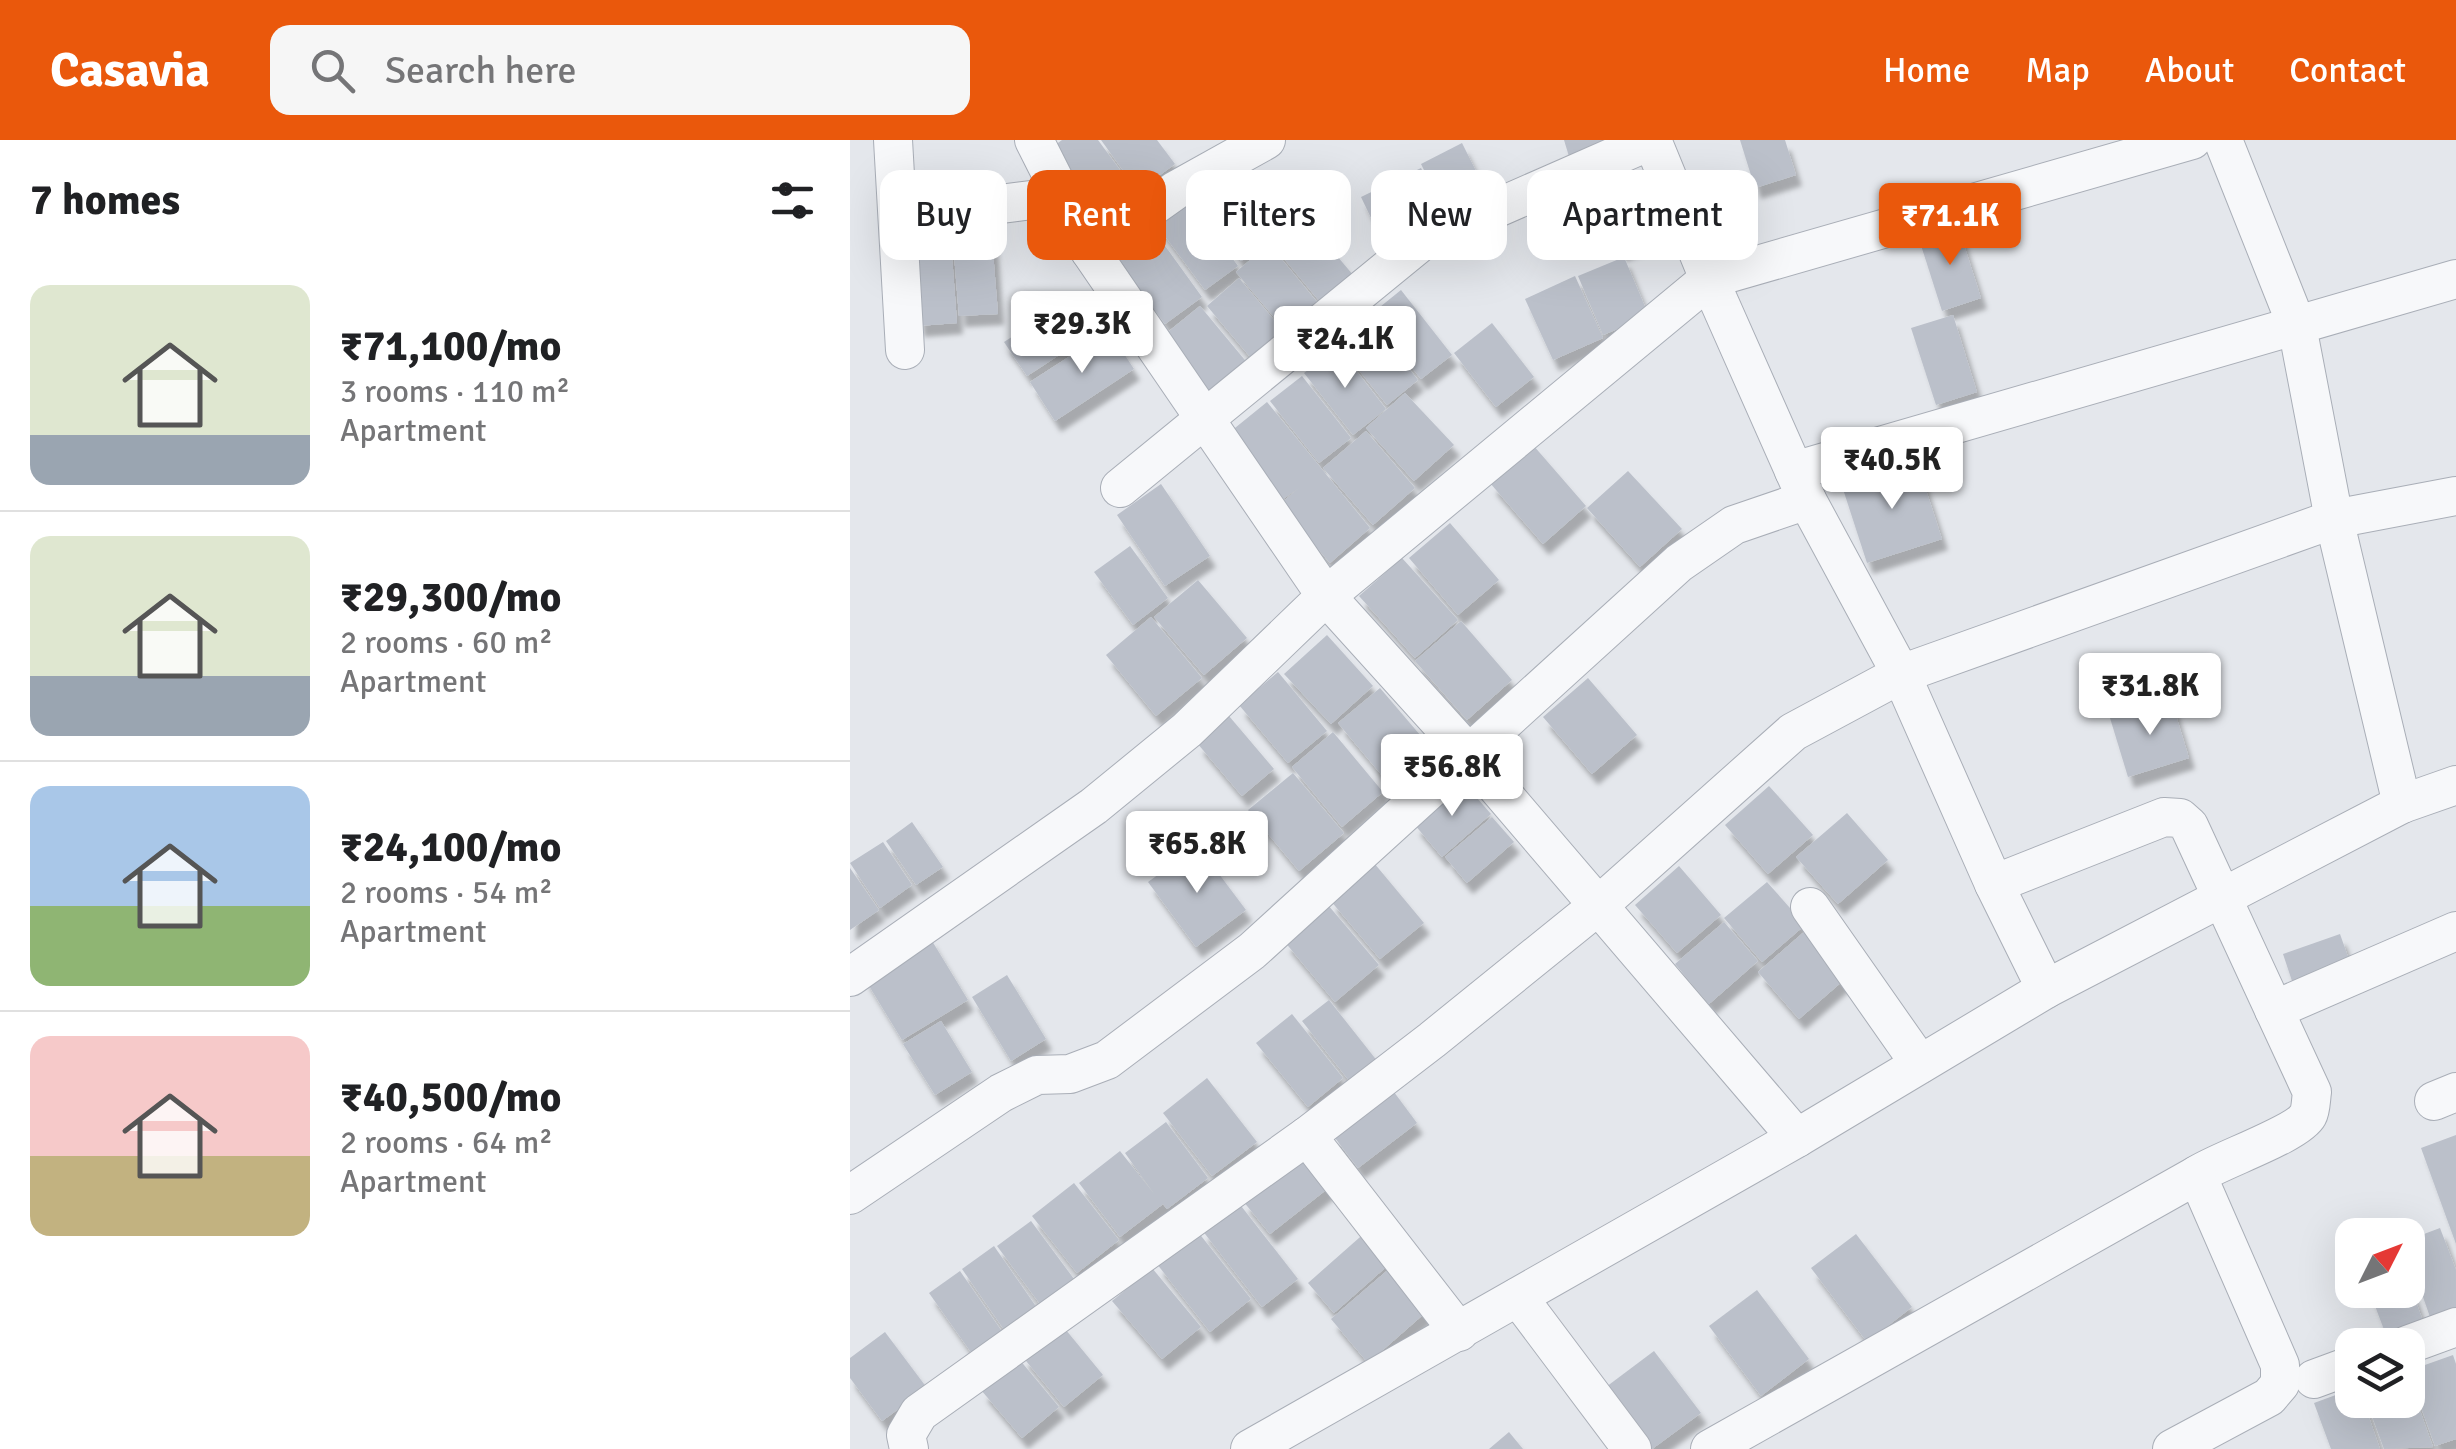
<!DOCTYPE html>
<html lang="en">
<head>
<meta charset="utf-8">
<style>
  body { margin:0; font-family:Signika,sans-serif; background:#f6f6f6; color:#202124; height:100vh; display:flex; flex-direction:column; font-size:38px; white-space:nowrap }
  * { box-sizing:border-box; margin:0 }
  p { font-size:32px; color:#757577 }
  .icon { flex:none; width:55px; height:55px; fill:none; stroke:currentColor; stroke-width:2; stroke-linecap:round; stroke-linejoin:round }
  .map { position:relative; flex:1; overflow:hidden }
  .drawer { display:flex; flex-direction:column; background:#fff; width:850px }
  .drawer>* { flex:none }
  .top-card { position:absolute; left:30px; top:30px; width:950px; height:90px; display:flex; gap:20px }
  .needle { width:65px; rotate:48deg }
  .controls { position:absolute; left:1485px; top:1078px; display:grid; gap:20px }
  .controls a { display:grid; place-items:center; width:90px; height:90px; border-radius:20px; background:#fff; box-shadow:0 10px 40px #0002; font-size:50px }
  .price { position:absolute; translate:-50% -85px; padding:0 22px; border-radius:10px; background:#fff; color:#222; font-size:32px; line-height:65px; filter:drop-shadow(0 2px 5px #0008) }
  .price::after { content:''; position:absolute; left:50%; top:60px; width:30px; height:22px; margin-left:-15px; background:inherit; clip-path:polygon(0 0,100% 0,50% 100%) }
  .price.active { background:#ea580c; color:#fff }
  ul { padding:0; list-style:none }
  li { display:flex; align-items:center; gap:30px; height:250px; padding:0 30px }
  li+li { border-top:2px solid #e0e0e0 }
  li span { display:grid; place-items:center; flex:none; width:280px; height:200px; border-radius:20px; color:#555 }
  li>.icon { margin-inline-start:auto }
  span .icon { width:120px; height:120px; fill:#fffc; stroke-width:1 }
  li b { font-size:42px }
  h2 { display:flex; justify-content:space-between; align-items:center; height:120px; padding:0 30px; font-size:42px }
  .tag { padding:0 35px; border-radius:20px; background:#fff; box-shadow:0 10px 40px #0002; font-size:35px; line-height:90px }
  .tag.active { background:#ea580c; color:#fff }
  header { display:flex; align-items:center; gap:60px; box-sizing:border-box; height:140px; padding:0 50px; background:#ea580c; color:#fff }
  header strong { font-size:48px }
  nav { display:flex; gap:55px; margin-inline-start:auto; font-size:35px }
  .search { width:700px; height:90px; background:#f6f6f6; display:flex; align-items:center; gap:25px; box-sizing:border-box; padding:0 35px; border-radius:20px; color:#757577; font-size:38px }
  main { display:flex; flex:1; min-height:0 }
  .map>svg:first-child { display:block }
  .building { fill:#bbc0ca; filter:url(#shadow) }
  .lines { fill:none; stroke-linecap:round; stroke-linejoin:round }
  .minor-casing { stroke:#a9aeb7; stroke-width:40 }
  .minor { stroke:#f7f8fa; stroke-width:38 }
</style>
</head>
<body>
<header>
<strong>Casavia</strong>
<div class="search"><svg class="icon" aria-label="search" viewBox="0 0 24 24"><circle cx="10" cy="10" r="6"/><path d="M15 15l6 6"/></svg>Search here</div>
<nav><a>Home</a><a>Map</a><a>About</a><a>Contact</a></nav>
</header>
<main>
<section class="drawer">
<h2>7 homes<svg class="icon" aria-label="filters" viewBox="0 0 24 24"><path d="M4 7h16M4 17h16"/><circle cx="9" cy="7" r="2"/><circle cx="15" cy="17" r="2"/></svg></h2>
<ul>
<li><span style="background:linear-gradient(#dfe7d0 75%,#9aa5b1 0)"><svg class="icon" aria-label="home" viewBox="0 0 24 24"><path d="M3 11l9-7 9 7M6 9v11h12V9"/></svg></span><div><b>₹71,100/mo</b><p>3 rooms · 110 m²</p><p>Apartment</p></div></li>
<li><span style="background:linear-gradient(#dfe7d0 70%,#9aa5b1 0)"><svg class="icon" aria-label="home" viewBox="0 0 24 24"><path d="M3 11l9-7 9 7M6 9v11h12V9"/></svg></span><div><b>₹29,300/mo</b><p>2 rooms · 60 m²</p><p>Apartment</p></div></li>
<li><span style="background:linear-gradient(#a9c7e8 60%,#8fb573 0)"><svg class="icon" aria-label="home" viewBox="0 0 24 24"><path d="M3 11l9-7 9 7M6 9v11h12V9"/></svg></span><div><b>₹24,100/mo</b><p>2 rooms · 54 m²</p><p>Apartment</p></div></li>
<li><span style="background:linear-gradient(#f6c9c9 60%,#c2b280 0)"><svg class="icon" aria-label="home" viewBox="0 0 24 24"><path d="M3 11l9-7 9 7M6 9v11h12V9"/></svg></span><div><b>₹40,500/mo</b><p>2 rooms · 64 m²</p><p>Apartment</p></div></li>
</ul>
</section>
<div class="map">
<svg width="1606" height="1309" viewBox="0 0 1606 1309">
  <defs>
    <filter id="shadow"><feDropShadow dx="6" dy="11" stdDeviation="2.5" flood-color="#0004"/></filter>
  </defs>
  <rect width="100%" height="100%" fill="#e4e7ec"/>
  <g class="building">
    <path d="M212 0H248L287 53 249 81 197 11Z"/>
    <path d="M251 0H307L325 24 288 51Z"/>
    <path d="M714 0H769L721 23Z"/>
    <path d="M890 0H935L946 35 905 48Z"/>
    <path d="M612 3 641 61 599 81 571 24Z"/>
    <path d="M386 22 435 89 391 121 342 54Z"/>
    <path d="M571 28 595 79 535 107 511 57Z"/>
    <path d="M796 38 818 91 770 111 748 58Z"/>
    <path d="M340 60 388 126 355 150 306 84Z"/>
    <path d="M453 76 504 136 471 163 421 103Z"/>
    <path d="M1108 86 1131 158 1092 171 1069 99Z"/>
    <path d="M141 87 148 174 109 176 102 89Z"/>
    <path d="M100 89 107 183 68 186 60 92Z"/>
    <path d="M305 92 352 157 315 184 267 119Z"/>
    <path d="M419 104 472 168 439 195 386 132Z"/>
    <path d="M774 117 799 176 753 195 728 136Z"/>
    <path d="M725 136 753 198 703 220 675 159Z"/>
    <path d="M389 138 439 198 407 225 357 166Z"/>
    <path d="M551 150 602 215 571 239 520 175Z"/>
    <path d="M229 153 252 187 177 236 154 202Z"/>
    <path d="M350 166 399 225 362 255 313 196Z"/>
    <path d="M1103 175 1127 252 1086 265 1061 188Z"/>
    <path d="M518 177 568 240 537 265 486 202Z"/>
    <path d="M642 183 684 237 646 267 604 213Z"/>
    <path d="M259 191 284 229 205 281 180 242Z"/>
    <path d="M488 207 536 269 503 295 454 233Z"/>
    <path d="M452 236 501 298 469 323 420 261Z"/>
    <path d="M555 253 604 305 564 341 516 288Z"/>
    <path d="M417 262 520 388 480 423 430 364 449 348 433 359 380 292Z"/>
    <path d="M516 291 565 348 523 385 473 328Z"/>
    <path d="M683 305 736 366 693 404 640 343Z"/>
    <path d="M1067 322 1092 399 1017 423 992 346Z"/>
    <path d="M778 331 832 389 790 427 737 368Z"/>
    <path d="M311 344 360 416 315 446 267 375Z"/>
    <path d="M600 383 649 440 608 475 559 418Z"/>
    <path d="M280 406 318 458 283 485 244 432Z"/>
    <path d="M552 418 608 480 565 518 509 456Z"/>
    <path d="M348 440 397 498 354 535 304 477Z"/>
    <path d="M301 477 352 538 306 576 256 515Z"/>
    <path d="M611 481 662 540 617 580 565 521Z"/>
    <path d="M477 495 523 546 481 584 434 534Z"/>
    <path d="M428 532 477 591 438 623 389 565Z"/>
    <path d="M738 538 787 595 742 634 693 577Z"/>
    <path d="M530 548 582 609 540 645 488 583Z"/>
    <path d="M1321 559 1339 618 1278 637 1260 578Z"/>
    <path d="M379 576 424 629 392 656 347 603Z"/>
    <path d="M483 592 533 652 492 687 442 627Z"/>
    <path d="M443 633 494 693 449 731 398 670Z"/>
    <path d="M613 642 641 674 592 717 564 684Z"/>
    <path d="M919 646 963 695 918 734 875 685Z"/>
    <path d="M997 673 1038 720 988 764 946 717Z"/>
    <path d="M642 677 664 702 617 743 595 717Z"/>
    <path d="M62 682 93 727 66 745 36 701Z"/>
    <path d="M33 702 62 745 30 768 0 723Z"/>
    <path d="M348 706 396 770 346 807 298 742Z"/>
    <path d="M524 723 574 783 530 819 480 760Z"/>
    <path d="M829 726 871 775 827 813 785 765Z"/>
    <path d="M0 728 29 770 0 790Z"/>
    <path d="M917 742 955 785 912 822 874 778Z"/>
    <path d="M478 765 529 825 485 862 434 801Z"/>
    <path d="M874 782 908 821 859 864 825 824Z"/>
    <path d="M954 792 995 839 949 879 908 832Z"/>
    <path d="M1490 794 1503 831 1445 850 1433 814Z"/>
    <path d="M79 796 118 860 52 900 13 836Z"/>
    <path d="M157 835 196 899 161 921 122 857Z"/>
    <path d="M479 860 528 922 501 943 452 881Z"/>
    <path d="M442 874 493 938 458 967 406 903Z"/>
    <path d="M91 881 122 932 85 955 53 904Z"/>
    <path d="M357 938 407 1002 362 1036 313 973Z"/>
    <path d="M541 948 567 983 508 1028 482 994Z"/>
    <path d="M316 982 358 1038 317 1069 313 1064 270 1097 229 1043 270 1011 305 1055 275 1013Z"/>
    <path d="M1606 995V1104L1571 1008Z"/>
    <path d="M454 1013 481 1046 420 1094 393 1061Z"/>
    <path d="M224 1043 269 1100 227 1133 182 1076Z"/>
    <path d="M388 1062 448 1139 412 1167 352 1090Z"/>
    <path d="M181 1081 224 1139 190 1164 147 1106Z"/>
    <path d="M1590 1088 1606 1130V1168L1580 1177 1558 1114V1100Z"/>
    <path d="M518 1090 544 1120 484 1173 458 1143Z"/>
    <path d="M348 1092 401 1159 360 1192 307 1124Z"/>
    <path d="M1006 1094 1062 1167 1017 1202 961 1128Z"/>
    <path d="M144 1106 187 1168 155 1191 112 1129Z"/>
    <path d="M546 1123 583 1166 518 1223 481 1179Z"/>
    <path d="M302 1128 351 1187 312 1219 262 1161Z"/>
    <path d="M110 1131 153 1193 123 1215 79 1153Z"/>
    <path d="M1558 1140 1573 1181 1536 1195 1519 1150H1558Z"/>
    <path d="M907 1150 959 1219 911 1256 859 1186Z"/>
    <path d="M211 1184 253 1235 214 1267 172 1216Z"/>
    <path d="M35 1192 77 1248 32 1281 0 1238V1218Z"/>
    <path d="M804 1211 851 1273 802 1309 756 1247Z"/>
    <path d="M1603 1215 1606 1224V1299L1585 1306 1558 1231Z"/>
    <path d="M169 1219 209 1267 172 1298 131 1250Z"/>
    <path d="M1558 1237 1583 1307 1534 1309 1516 1260H1558Z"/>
    <path d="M1502 1249V1260H1513L1530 1309H1481L1464 1263Z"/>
    <path d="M659 1292 673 1309H639Z"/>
  </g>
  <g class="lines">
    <g class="minor-casing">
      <g id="minor">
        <path d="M43 0 55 210"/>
        <path d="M184 0 240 111 476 456 617 612 947 998"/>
        <path d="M1373 0 1447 186 1484 379 1552 664"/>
        <path d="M48 77 213 56"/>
        <path d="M240 111 326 50 416 0"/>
        <path d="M944 331 1606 139"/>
        <path d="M270 348 572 101 802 0 859 139 957 360 1051 534 1144 744 1196 849"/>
        <path d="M1144 744 1314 677 1330 678 1339 686 1462 952C1461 958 1461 970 1458 975 1448 994 1370 1020 1347 1035L1430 1225V1244L1419 1257 1322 1309"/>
        <path d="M960 767 1070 924"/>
        <path d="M0 837 244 666 337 590 476 456 859 139 1342 0"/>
        <path d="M1424 870 1606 791"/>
        <path d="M1584 961 1606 952"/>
        <path d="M457 996 609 1192"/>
        <path d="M0 1055 151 953 187 935 220 934 257 920 402 811 829 423 884 385 957 360"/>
        <path d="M668 1157 782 1309"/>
        <path d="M1557 1205 1606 1187"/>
        <path d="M1464 1239 1502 1225"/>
        <path d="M59 1309 56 1295 69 1273 457 996 582 900 749 765 943 592 1051 534 1484 379 1606 356"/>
        <path d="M400 1309 947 998 1196 849 1552 664 1606 645"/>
        <path d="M860 1309 1347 1035"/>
      </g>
    </g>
    <use href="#minor" class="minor"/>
  </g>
</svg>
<div class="controls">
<a><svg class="needle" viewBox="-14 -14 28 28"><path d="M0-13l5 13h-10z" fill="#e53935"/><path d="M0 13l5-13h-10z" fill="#757577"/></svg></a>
<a><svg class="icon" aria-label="layers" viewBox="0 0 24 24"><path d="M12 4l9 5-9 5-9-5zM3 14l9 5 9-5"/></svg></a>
</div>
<b class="price active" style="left:1100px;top:128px">₹71.1K</b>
<b class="price" style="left:232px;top:236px">₹29.3K</b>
<b class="price" style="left:495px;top:251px">₹24.1K</b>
<b class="price" style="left:1042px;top:372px">₹40.5K</b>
<b class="price" style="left:1300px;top:598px">₹31.8K</b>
<b class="price" style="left:602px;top:679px">₹56.8K</b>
<b class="price" style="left:347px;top:756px">₹65.8K</b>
<div class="top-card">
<a class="tag">Buy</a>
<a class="tag active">Rent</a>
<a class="tag">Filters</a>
<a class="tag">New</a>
<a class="tag">Apartment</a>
</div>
</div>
</main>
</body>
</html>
